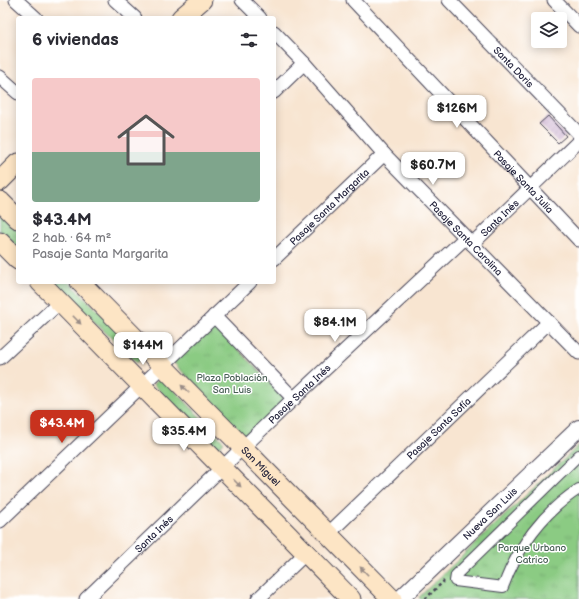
<!DOCTYPE html>
<html lang="es">
<head>
<meta charset="utf-8">
<style>
  body { margin:0; font-family:"Balsamiq Sans",sans-serif; background:#f2f2f3; color:#2b2b33; height:100vh; display:flex; flex-direction:column; font-size:15px; white-space:nowrap }
  * { box-sizing:border-box; margin:0 }
  p { font-size:13px; color:#7c7c81 }
  .icon { flex:none; width:22px; height:22px; fill:none; stroke:currentColor; stroke-width:2; stroke-linecap:round; stroke-linejoin:round }
  .map { position:relative; flex:1; overflow:hidden }
  .drawer { position:absolute; left:16px; top:16px; width:260px; height:268px; display:flex; flex-direction:column; background:#fff; border-radius:4px; box-shadow:0 2px 10px #0003 }
  .drawer>* { flex:none }
  .buttons { position:absolute; left:531px; top:12px; display:grid; gap:8px }
  .buttons a { display:grid; place-items:center; width:36px; height:36px; border-radius:4px; background:#fff; box-shadow:0 2px 10px #0003; font-size:20px }
  .price { position:absolute; translate:-50% -34px; padding:0 9px; border-radius:8px; background:#fff; color:#222; font-size:13px; line-height:26px; filter:drop-shadow(0 1px 2px #0008) }
  .price::after { content:''; position:absolute; left:50%; top:24px; width:12px; height:9px; margin-left:-6px; background:inherit; clip-path:polygon(0 0,100% 0,50% 100%) }
  .price.current { background:#c8321e; color:#fff }
  ul { padding:0; list-style:none }
  li { display:grid; align-content:center; gap:8px; height:212px; padding:0 16px }
  li+li { border-top:1px solid #e1e1e2 }
  li span { display:grid; place-items:center; height:124px; border-radius:4px; color:#555 }
  li>.icon { margin-inline-start:auto }
  span .icon { width:72px; height:72px; fill:#fffc; stroke-width:1 }
  li b { font-size:17px }
  h2 { display:flex; justify-content:space-between; align-items:center; height:48px; padding:0 16px; font-size:17px }
  .map>svg:first-child { display:block }
  .grass { fill:url(#grass-tufts); stroke:#56765f }
  .building { fill:url(#building-hatch) }
  .lines { fill:none; stroke-linecap:round; stroke-linejoin:round }
  .pedestrian-casing { stroke:#423f52; stroke-width:12 }
  .minor-casing { stroke:#423f52; stroke-width:15 }
  .tertiary-casing { stroke:#423f52; stroke-width:18 }
  .secondary-casing { stroke:#423f52; stroke-width:21 }
  .path { stroke:#423f52; stroke-width:2.5; stroke-dasharray:3 3; stroke-linecap:butt }
  .pedestrian { stroke:#fff; stroke-width:10 }
  .minor { stroke:#fff; stroke-width:13 }
  .tertiary { stroke:#fff; stroke-width:16 }
  .secondary { stroke:#fde5c5; stroke-width:19 }
  .oneway { fill:#9a8d87 }
  .labels { text-anchor:middle; stroke-width:3; stroke-linejoin:round; paint-order:stroke }
  .street-label { font-size:10px; fill:#22223b; stroke:#fff }
  .park-label { font-size:10px; fill:#475d54; stroke:#fff }
</style>
</head>
<body>
<div class="map">
<svg width="579" height="599" viewBox="0 0 579 599">
  <defs>
    <pattern id="grass-tufts" width="24" height="20" patternUnits="userSpaceOnUse"><rect width="24" height="20" fill="#8bcb83"/><path d="M3 7l-1-3M5 7V3M7 7l1-3M15 17l-1-3M17 17v-4M19 17l1-3" fill="none" stroke="#78ae72"/></pattern>
    <pattern id="building-hatch" width="6" height="6" patternUnits="userSpaceOnUse"><rect width="6" height="6" fill="#c09dc5"/><path d="M-1 1l2-2M0 6l6-6M5 7l2-2" fill="none" stroke="#9c80a1"/></pattern>
  </defs>
  <rect width="100%" height="100%" fill="#fff"/>
  <filter id="ink" filterUnits="userSpaceOnUse"><feTurbulence type="fractalNoise" baseFrequency=".025" numOctaves="2"/><feDisplacementMap in="SourceGraphic" scale="8" xChannelSelector="R" yChannelSelector="G"/><feConvolveMatrix kernelMatrix="1 2 1 2 8 2 1 2 1" color-interpolation-filters="sRGB"/></filter>
  <filter id="wash" filterUnits="userSpaceOnUse"><feTurbulence type="fractalNoise" baseFrequency=".012" numOctaves="4" result="noise"/><feDisplacementMap in="SourceGraphic" scale="16" xChannelSelector="R" yChannelSelector="G"/><feGaussianBlur stdDeviation="0.9" result="paint"/><feColorMatrix in="noise" values="0 0 0 0 0 0 0 0 0 0 0 0 0 0 0 0 0 1.4 0 .05"/><feComposite in="paint" operator="in"/></filter>
  <g filter="url(#wash)">
    <rect width="100%" height="100%" fill="#f8e5d1"/>
    <g class="grass">
      <path d="M0 214 18 232V248L0 231Z"/>
      <path d="M53 282H69L143 355 137 363Z"/>
      <path d="M213 322 287 401 248 440 173 362Z"/>
      <path d="M161 376 224 442 216 450 153 384Z"/>
      <path d="M579 445V599H420L419 597Z"/>
    </g>
    <g id="blocks">
      <path class="building" d="M548 116 566 136 558 143 539 124Z"/>
    </g>
  </g>
  <g filter="url(#ink)">
    <use href="#blocks" fill-opacity="0" stroke="#423f52" stroke-width="1"/>
    <g class="lines">
      <g class="pedestrian-casing">
        <path id="pedestrian" d="M579 455 456 575 455 581 503 587C517 548 543 512 579 489"/>
      </g>
      <g class="minor-casing">
        <g id="minor">
          <path d="M16 0 36 18"/>
          <path d="M115 0 135 18"/>
          <path d="M242 0 260 18"/>
          <path id="s1" d="M353 0 579 240"/>
          <path id="s2" d="M449 0 579 134"/>
          <path d="M554 0 579 26"/>
          <path id="s3" d="M274 32 304 63 384 154 579 353"/>
          <path d="M0 77 18 93"/>
          <path d="M274 92 304 63"/>
          <path id="s4" d="M472 244 579 141"/>
          <path id="s5" d="M274 259 384 154"/>
          <path d="M214 316 294 399"/>
          <path d="M0 358 60 302"/>
          <path d="M0 521 250 282"/>
          <path id="s6" d="M328 534 549 322"/>
          <path id="s7" d="M86 599 289 403 465 238"/>
          <path d="M258 599 306 553"/>
        </g>
      </g>
      <g class="tertiary-casing">
        <g id="tertiary">
          <path id="s8" d="M400 599 579 428"/>
        </g>
      </g>
      <g class="secondary-casing">
        <g id="secondary">
          <path d="M181 18 202 0"/>
          <path d="M0 181 18 163"/>
          <path d="M0 201 18 219"/>
          <path d="M0 242 18 260"/>
          <path d="M40 282 351 599"/>
          <path id="s9" d="M80 282 392 599"/>
        </g>
      </g>
      <path class="path" d="M425 599 444 581"/>
      <use href="#pedestrian" class="pedestrian"/>
      <use href="#minor" class="minor"/>
      <use href="#tertiary" class="tertiary"/>
      <use href="#secondary" class="secondary"/>
    </g>
    <defs><path id="oneway-solid" d="M-6-.8H1V-3.2L6.5 0L1 3.2V.8H-6Z"/></defs>
    <g class="oneway">
      <use href="#oneway-solid" transform="translate(77 320) rotate(46)"/>
      <use href="#oneway-solid" transform="translate(185 389) rotate(-135)"/>
      <use href="#oneway-solid" transform="translate(237 483) rotate(45)"/>
      <use href="#oneway-solid" transform="translate(364 571) rotate(-134)"/>
    </g>
  </g>
  <g class="labels">
    <g class="street-label">
      <text dy="4" stroke="none"><textPath href="#s2" startOffset="93">Santa Doris</textPath></text>
      <text dy="4" stroke="none"><textPath href="#s1" startOffset="249">Pasaje Santa Julia</textPath></text>
      <text dy="4" stroke="none"><textPath href="#s5" startOffset="76">Pasaje Santa Margarita</textPath></text>
      <text dy="4" stroke="none"><textPath href="#s4" startOffset="38">Santa Inés</textPath></text>
      <text dy="4" stroke="none"><textPath href="#s3" startOffset="282">Pasaje Santa Carolina</textPath></text>
      <text dy="4" stroke="none"><textPath href="#s7" startOffset="296">Pasaje Santa Inés</textPath></text>
      <text dy="4" stroke="none"><textPath href="#s6" startOffset="153">Pasaje Santa Sofía</textPath></text>
      <text dy="4" stroke="none"><textPath href="#s9" startOffset="258">San Miguel</textPath></text>
      <text dy="4" stroke="none"><textPath href="#s8" startOffset="124">Nueva San Luis</textPath></text>
      <text dy="4" stroke="none"><textPath href="#s7" startOffset="94">Santa Inés</textPath></text>
    </g>
    <g class="park-label">
      <text x="232" y="381">Plaza Población<tspan x="232" dy="12">San Luis</tspan></text>
      <text x="532" y="551">Parque Urbano<tspan x="532" dy="12">Catrico</tspan></text>
    </g>
  </g>
</svg>
<div class="buttons">
<a><svg class="icon" aria-label="layers" viewBox="0 0 24 24"><path d="M12 4l9 5-9 5-9-5zM3 14l9 5 9-5"/></svg></a>
</div>
<b class="price" style="left:457px;top:129px">$126M</b>
<b class="price" style="left:433px;top:186px">$60.7M</b>
<b class="price" style="left:335px;top:343px">$84.1M</b>
<b class="price" style="left:143px;top:366px">$144M</b>
<b class="price current" style="left:62px;top:444px">$43.4M</b>
<b class="price" style="left:184px;top:452px">$35.4M</b>
<section class="drawer">
<h2>6 viviendas<svg class="icon" aria-label="filters" viewBox="0 0 24 24"><path d="M4 7h16M4 17h16"/><circle cx="9" cy="7" r="2"/><circle cx="15" cy="17" r="2"/></svg></h2>
<ul>
<li><span style="background:linear-gradient(#f6c9c9 60%,#7fa58c 0)"><svg class="icon" aria-label="home" viewBox="0 0 24 24"><path d="M3 11l9-7 9 7M6 9v11h12V9"/></svg></span><div><b>$43.4M</b><p>2 hab. · 64 m²</p><p>Pasaje Santa Margarita</p></div></li>
</ul>
</section>
</div>
</body>
</html>
